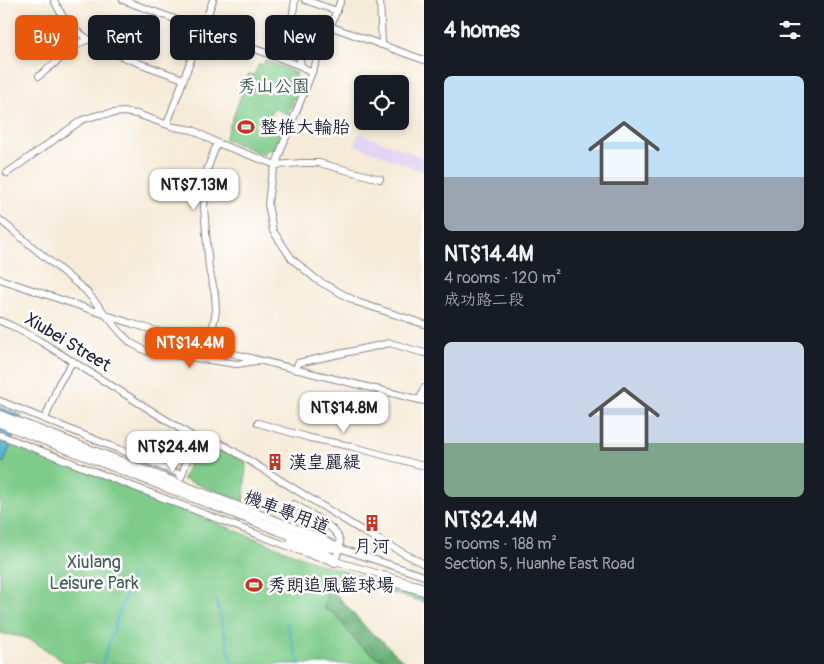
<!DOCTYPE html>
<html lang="en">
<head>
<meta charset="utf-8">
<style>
  body { margin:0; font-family:Pangolin,"LXGW WenKai TC",sans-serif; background:#20242c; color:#f1f3f6; height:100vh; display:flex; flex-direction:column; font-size:19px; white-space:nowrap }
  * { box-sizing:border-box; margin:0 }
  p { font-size:16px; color:#9ea1a6 }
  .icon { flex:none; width:28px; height:28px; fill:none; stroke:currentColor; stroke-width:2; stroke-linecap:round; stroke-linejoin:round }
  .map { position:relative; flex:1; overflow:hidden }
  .panel { display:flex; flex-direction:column; background:#171b24; width:400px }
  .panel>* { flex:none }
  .banner { position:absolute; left:15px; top:15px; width:334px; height:45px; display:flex; gap:10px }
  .controls { position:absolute; left:354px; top:75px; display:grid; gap:10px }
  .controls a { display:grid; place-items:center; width:55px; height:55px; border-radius:8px; background:#171b24; box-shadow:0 2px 8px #0003; font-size:25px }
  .price { position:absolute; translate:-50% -42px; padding:0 11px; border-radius:10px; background:#fff; color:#222; font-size:16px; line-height:32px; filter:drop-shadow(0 1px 2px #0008) }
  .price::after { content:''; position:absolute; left:50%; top:30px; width:15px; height:11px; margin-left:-8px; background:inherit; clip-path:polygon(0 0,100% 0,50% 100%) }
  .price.on { background:#ea580c; color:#fff }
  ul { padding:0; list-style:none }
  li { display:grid; align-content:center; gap:10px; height:265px; padding:0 20px }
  li span { display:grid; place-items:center; height:155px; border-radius:8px; color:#555 }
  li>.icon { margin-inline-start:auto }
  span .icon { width:90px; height:90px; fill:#fffc; stroke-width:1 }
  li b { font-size:21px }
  h2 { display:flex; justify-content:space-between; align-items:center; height:60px; padding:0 20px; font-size:21px }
  .chip { padding:0 18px; border-radius:8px; background:#171b24; box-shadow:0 2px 8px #0003; font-size:18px; line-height:45px }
  .chip.on { background:#ea580c; color:#fff }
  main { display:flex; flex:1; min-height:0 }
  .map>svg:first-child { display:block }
  .built { fill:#e1d4f4 }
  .green { fill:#7fcc8a; stroke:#507762 }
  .forest { fill:url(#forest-crowns); stroke:#446958 }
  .water { fill:#51aecf; stroke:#3a6885 }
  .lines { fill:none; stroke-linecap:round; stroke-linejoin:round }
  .stream { stroke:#51aecf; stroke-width:2 }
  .minor-casing { stroke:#8c868a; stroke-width:8 }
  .highway-casing { stroke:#8c868a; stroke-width:12 }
  .minor { stroke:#fff; stroke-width:6 }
  .highway { stroke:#fff; stroke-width:10 }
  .labels { text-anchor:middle; stroke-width:5; stroke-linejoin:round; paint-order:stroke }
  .park-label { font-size:18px; fill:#435e57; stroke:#fff }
  .poi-label { font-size:18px; fill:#22223b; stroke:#fff; text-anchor:start }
  .street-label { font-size:18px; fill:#22223b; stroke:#fff }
</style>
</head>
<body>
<main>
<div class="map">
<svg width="424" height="664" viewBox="0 0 424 664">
  <defs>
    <pattern id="forest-crowns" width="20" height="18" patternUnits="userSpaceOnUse" patternTransform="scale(1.25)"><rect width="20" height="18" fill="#67b076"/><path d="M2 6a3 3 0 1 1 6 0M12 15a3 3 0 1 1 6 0" fill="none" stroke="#548f62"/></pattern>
  </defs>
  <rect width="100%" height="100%" fill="#fff"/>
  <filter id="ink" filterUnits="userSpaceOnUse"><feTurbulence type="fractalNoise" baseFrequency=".02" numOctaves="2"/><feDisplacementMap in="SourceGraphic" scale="10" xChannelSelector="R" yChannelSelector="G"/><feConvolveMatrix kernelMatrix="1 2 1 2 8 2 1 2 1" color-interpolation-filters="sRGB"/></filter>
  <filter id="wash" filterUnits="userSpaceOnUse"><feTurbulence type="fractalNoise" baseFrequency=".0096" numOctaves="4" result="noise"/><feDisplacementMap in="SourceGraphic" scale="20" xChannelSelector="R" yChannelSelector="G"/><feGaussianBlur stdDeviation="1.12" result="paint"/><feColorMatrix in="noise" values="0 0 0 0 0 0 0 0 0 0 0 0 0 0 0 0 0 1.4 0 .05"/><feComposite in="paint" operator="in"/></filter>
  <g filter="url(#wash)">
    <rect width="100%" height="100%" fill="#f6ebd8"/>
    <path class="built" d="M359 133 424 158V172L355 145Z"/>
    <g class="green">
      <path d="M265 60 297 73 296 79 300 83 288 114 273 108 266 126 281 133 274 151 270 149 266 151 264 155 225 139 249 74 254 75 259 64 263 65Z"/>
      <path d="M0 437 320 564 411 591 424 598V602L342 579 328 585 324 609 334 613 358 644 387 664H67L33 641 23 637 0 633Z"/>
      <path d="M198 441 212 442 246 463 244 502 183 479Z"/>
    </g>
    <path class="forest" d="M328 587 335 593 371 633 380 639 407 664H387L358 644 334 613 324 609Z"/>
    <path class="water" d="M0 407 22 416 4 463 0 462Z"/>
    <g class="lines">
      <g class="stream">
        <path d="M216 600 232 664"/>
        <path d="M286 621 299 664"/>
        <path d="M102 664 132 575"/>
      </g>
    </g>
  </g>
  <g filter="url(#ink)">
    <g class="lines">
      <g class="minor-casing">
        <g id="minor">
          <path d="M54 0C58 8 62 17 68 23 98 53 144 64 183 79"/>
          <path d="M123 0 301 66 311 73"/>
          <path d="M295 0 293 13 301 66"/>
          <path d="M305 0 337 11"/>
          <path d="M341 0 282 147 271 179 268 204 273 231 292 259 317 280 357 302 424 324"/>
          <path d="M380 0 382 45"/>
          <path d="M332 27 424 60"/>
          <path d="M39 76 80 43 86 40"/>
          <path d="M167 124 213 0"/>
          <path d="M7 173 82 120 98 115 123 112 137 114 174 127 193 130 217 143 276 165 301 163H319L380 179"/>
          <path d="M0 220 86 291 121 333 131 343 146 351 237 364 256 361"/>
          <path d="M0 279 133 324 238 355 424 401"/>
          <path d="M0 321 12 326 40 341 195 438"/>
          <path d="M209 346 216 311 215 294 209 269 204 207 207 170 217 143"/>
          <path d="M296 370 298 363 390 343 424 353"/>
          <path d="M420 400 424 388"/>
          <path d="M0 401 182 475"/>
          <path d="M0 414 320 537 339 548 424 576"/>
          <path d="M45 419 59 383 73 361"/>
          <path d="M258 423 310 438 350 446 424 466"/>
          <path d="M0 435 316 557 335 561 424 587"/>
          <path d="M195 438H207L227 447 364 532 424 564"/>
          <path d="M181 477 195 438"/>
          <path d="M294 504C306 512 338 527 340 541 340 548 337 555 335 561"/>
          <path d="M390 582 424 592"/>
        </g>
      </g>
      <g class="highway-casing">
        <g id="highway">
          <path d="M0 422 277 529 317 544 339 548"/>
          <path d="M292 542 324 554 335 561"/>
        </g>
      </g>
      <use href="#minor" class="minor"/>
      <use href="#highway" class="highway"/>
    </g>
  </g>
  <defs>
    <g id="stadium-bare" transform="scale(1.35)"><path d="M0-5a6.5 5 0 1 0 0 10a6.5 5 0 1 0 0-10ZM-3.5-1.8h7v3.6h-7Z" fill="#c8321e" stroke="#fff" stroke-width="2.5" paint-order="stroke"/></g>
    <g id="building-bare" transform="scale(1.35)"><path d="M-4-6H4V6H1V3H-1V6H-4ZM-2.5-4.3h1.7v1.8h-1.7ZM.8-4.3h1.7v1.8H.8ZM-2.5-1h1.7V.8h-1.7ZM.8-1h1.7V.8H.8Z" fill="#c8321e" stroke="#fff" stroke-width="2.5" paint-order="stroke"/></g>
  </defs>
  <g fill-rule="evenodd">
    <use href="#stadium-bare" x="246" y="127"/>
    <use href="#building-bare" x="275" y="462"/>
    <use href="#building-bare" x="372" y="523"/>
    <use href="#stadium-bare" x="254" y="585"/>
  </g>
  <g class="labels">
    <g class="park-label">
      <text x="274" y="92">秀山公園</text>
      <text x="94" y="568">Xiulang<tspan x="94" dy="21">Leisure Park</tspan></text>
    </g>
    <g class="poi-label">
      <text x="260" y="133">整椎大輪胎</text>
      <text x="289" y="468">漢皇麗緹</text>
      <text x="372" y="552" text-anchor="middle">月河</text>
      <text x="268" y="591">秀朗追風籃球場</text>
    </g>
    <g class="street-label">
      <text transform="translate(68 342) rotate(31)" y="6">Xiubei Street</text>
      <text transform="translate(287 512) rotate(21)" y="6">機車專用道</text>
    </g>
  </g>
</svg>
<div class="controls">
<a><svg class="icon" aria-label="locate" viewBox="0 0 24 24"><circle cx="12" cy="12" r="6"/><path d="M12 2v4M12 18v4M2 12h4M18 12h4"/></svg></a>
</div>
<b class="price" style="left:194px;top:211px">NT$7.13M</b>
<b class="price on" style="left:190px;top:369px">NT$14.4M</b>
<b class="price" style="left:344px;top:434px">NT$14.8M</b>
<b class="price" style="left:173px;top:473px">NT$24.4M</b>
<div class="banner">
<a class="chip on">Buy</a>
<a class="chip">Rent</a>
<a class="chip">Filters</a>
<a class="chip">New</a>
</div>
</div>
<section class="panel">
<h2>4 homes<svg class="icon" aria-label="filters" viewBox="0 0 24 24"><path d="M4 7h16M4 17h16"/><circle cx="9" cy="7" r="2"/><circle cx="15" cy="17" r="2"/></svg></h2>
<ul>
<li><span style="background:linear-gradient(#bfe0f5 65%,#9aa5b1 0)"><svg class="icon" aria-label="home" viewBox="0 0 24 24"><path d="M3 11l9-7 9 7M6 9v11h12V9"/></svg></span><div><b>NT$14.4M</b><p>4 rooms · 120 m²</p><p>成功路二段</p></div></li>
<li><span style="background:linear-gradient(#c9d6e8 65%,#7fa58c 0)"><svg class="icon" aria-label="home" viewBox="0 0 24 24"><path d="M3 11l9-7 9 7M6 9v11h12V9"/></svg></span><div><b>NT$24.4M</b><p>5 rooms · 188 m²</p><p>Section 5, Huanhe East Road</p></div></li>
</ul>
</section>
</main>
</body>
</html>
